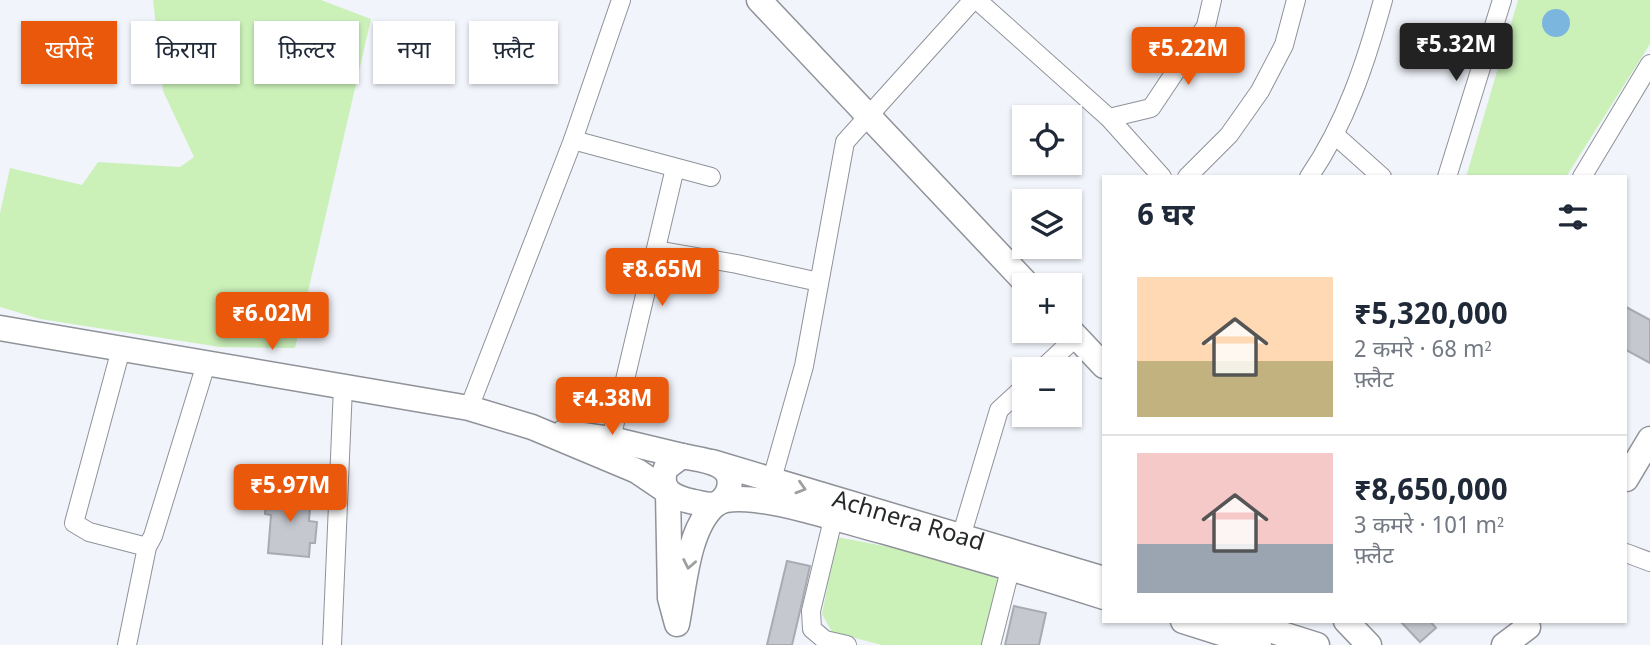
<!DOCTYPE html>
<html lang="hi">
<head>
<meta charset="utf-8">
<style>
  body { margin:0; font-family:Georgia,"Noto Sans Devanagari",serif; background:#f2f2f3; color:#1f2937; height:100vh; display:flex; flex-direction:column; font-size:26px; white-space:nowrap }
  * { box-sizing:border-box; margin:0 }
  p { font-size:23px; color:#747a83 }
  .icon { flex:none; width:38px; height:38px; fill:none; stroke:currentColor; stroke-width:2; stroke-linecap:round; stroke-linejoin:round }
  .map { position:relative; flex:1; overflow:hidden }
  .side { position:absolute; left:1102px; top:175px; width:525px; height:448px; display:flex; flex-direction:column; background:#fff; border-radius:0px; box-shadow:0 2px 5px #0004 }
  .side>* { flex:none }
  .guide { position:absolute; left:21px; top:21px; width:665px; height:63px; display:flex; gap:14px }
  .controls { position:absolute; left:1012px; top:105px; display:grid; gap:14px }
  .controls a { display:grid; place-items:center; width:70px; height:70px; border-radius:0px; background:#fff; box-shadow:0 2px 5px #0004; font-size:35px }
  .price { position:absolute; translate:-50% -60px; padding:0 16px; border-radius:7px; background:#ea580c; color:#fff; font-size:23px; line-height:46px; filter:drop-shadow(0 2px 4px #0008) }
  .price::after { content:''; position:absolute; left:50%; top:42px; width:21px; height:16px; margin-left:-10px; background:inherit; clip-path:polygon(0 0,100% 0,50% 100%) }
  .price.selected { background:#222; color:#fff }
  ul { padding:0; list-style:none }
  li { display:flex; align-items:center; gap:21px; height:175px; padding:0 35px }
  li+li { border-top:2px solid #e0e1e3 }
  li span { display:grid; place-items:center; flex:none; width:196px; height:140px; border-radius:0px; color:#555 }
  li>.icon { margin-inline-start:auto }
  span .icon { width:84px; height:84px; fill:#fffc; stroke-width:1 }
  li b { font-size:30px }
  h2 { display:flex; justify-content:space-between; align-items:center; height:84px; padding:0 35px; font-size:30px }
  .chip { padding:0 24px; border-radius:0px; background:#fff; box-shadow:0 2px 5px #0004; font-size:24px; line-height:63px }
  .chip.selected { background:#ea580c; color:#fff }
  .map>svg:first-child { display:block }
  .green { fill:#cbf1b9 }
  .water { fill:#7bb6de }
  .building { fill:#c5c8cf; stroke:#a8abb1; stroke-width:2 }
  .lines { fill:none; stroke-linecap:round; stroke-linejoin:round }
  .street-casing { stroke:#8f9299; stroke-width:20 }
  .secondary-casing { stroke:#8f9299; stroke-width:27 }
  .street { stroke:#fff; stroke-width:18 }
  .secondary { stroke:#fff; stroke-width:24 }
  .oneway { stroke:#9e9fa0 }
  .labels { text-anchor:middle; stroke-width:7; stroke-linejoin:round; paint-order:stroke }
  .street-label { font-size:24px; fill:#27292b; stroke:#f1f4fb }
</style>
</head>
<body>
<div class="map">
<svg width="1650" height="645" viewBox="0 0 1650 645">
  <rect width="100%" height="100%" fill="#f1f4fb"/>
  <g class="green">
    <path d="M153 0H321L371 19 295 348 220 347 40 319 0 307V213L10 168 82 185 98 162 180 167 194 157 163 91Z"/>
    <path d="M1518 0H1650V44L1566 177H1466Z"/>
    <path d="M837 537 910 551 1002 579 983 645H882L832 632 822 614Z"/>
  </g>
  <circle class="water" cx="1556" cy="23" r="14"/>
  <g class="building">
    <path d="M1626 307 1650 320V363L1626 350Z"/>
    <path d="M267 491 311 495 309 521 317 522 315 543H310L309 557 268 553 271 515 265 514Z"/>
    <path d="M787 561 810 566 800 611 792 645H767Z"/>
    <path d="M1014 606 1046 613 1039 645H1005Z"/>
    <path d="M1400 621H1430L1436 628 1420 642Z"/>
  </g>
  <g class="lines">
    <g class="street-casing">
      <g id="street">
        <path d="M977 0 1109 118 1162 177"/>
        <path d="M1109 118 1151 108 1206 26 1212 0"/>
        <path d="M1335 135 1382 177"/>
        <path d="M573 140 711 177"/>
        <path d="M1187 177 1229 135 1260 91 1284 45 1296 0"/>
        <path d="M1309 177C1346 123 1366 62 1383 0"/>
        <path d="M1447 177 1502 0"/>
        <path d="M1582 177 1650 64"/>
        <path d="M656 250 737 264 819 282"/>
        <path d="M121 349 74 523 89 532 147 547"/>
        <path d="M1042 369 1076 337"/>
        <path d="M469 408 573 140 621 0"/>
        <path d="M611 439 675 168"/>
        <path d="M772 479 804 366 845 142 973 0"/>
        <path d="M836 507 811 611 812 629 825 640 847 645"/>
        <path d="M961 537 999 410 1024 387"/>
        <path d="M1626 553 1650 562"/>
        <path d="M127 645 147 547 153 536 206 364"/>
        <path d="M332 645 343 387"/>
        <path d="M991 645 1013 558"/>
      </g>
    </g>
    <g class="secondary-casing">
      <g id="secondary">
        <path d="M759 0 1028 285"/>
        <path d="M0 328 469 408 532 427 637 471 668 492 670 598 677 624C684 590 687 529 715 505 724 497 745 499 756 500 800 506 843 521 885 532 959 553 1032 574 1104 597"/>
        <path d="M1069 329 1104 366"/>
        <path d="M564 432 611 439 682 456"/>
        <path d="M682 456C700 460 735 461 729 488 728 494 722 502 716 504 709 506 701 503 694 502 675 498 657 491 666 468Z"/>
        <path id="s1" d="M712 462 1104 579"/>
        <path d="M1626 479 1650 439"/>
        <path d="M1183 621 1259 645"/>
        <path d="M1241 621 1317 645"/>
        <path d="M1346 621 1369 645"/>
        <path d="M1504 645 1528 627"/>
      </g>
    </g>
    <use href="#street" class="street"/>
    <use href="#secondary" class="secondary"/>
  </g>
  <defs><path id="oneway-chevron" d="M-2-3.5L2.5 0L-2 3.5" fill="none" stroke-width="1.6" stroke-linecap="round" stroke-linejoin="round" transform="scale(1.75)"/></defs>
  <g class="oneway">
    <use href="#oneway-chevron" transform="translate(801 488) rotate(17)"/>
    <use href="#oneway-chevron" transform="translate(689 564) rotate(101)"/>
  </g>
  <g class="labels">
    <g class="street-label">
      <text dy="8" stroke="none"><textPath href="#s1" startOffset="205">Achnera Road</textPath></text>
    </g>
  </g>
</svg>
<div class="controls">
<a><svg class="icon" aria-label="locate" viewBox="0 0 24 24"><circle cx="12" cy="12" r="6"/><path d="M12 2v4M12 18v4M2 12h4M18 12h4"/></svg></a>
<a><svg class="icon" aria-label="layers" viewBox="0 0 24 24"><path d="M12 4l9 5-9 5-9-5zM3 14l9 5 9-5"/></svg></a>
<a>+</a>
<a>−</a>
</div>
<b class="price selected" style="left:1456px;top:83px">₹5.32M</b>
<b class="price" style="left:1188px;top:87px">₹5.22M</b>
<b class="price" style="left:662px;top:308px">₹8.65M</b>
<b class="price" style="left:272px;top:352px">₹6.02M</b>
<b class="price" style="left:612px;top:437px">₹4.38M</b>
<b class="price" style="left:290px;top:524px">₹5.97M</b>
<div class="guide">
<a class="chip selected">खरीदें</a>
<a class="chip">किराया</a>
<a class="chip">फ़िल्टर</a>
<a class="chip">नया</a>
<a class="chip">फ़्लैट</a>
</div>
<section class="side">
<h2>6 घर<svg class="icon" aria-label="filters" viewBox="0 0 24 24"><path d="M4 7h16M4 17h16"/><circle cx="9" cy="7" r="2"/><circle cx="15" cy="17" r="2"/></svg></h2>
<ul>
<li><span style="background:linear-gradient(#ffd9b3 60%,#c2b280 0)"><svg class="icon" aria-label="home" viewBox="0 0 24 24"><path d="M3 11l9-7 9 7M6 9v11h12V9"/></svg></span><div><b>₹5,320,000</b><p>2 कमरे · 68 m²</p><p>फ़्लैट</p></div></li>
<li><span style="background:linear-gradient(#f6c9c9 65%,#9aa5b1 0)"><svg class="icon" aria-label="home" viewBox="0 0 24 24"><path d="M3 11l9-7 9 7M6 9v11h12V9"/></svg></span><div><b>₹8,650,000</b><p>3 कमरे · 101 m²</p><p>फ़्लैट</p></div></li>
</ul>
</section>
</div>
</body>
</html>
